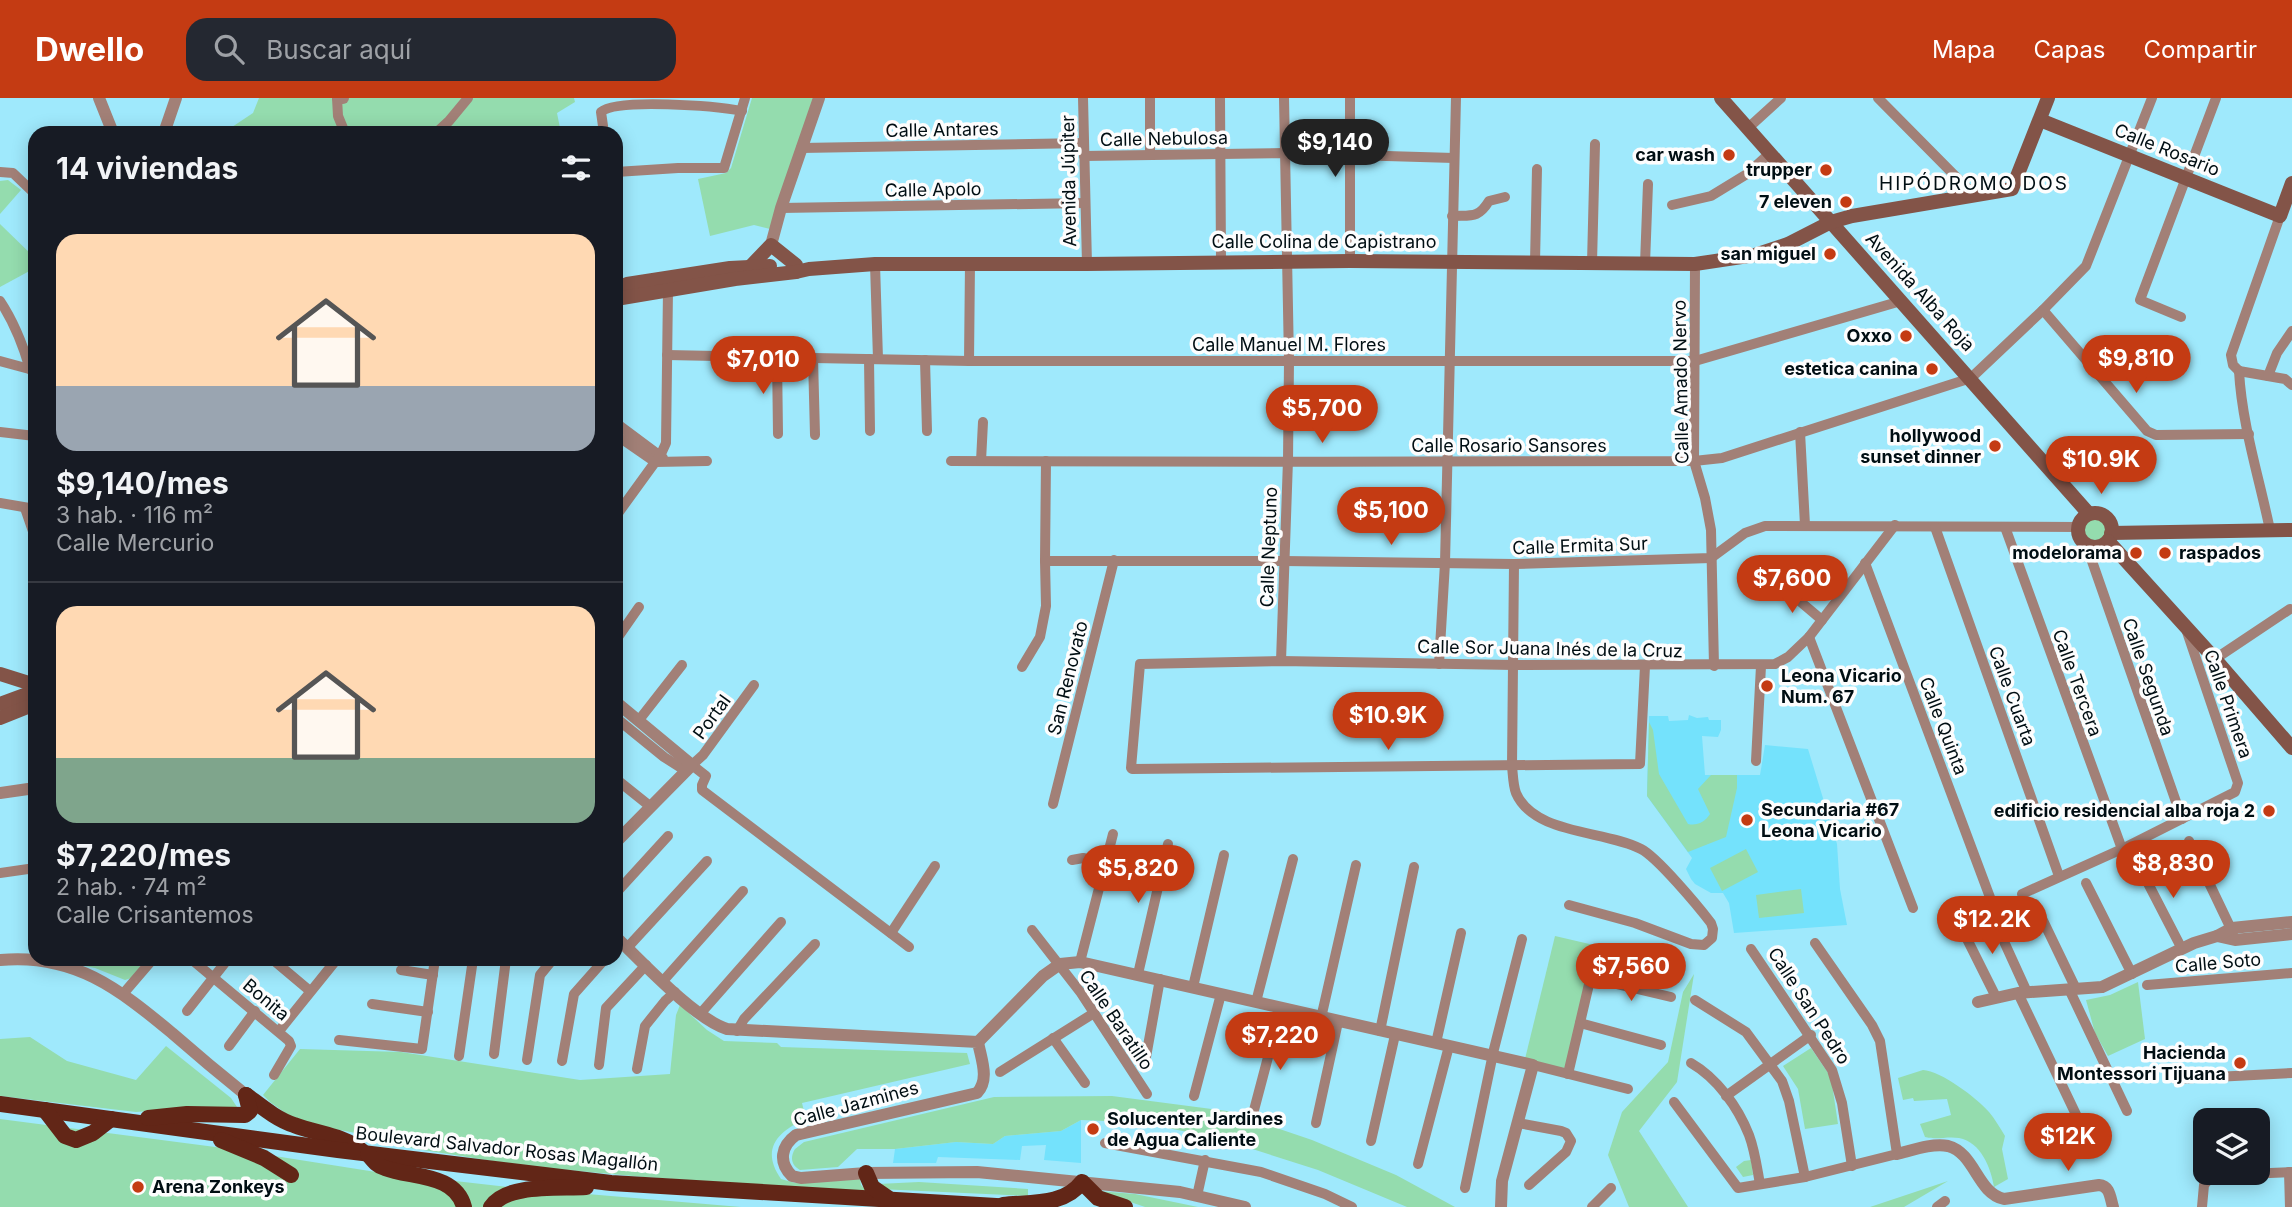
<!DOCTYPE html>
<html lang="es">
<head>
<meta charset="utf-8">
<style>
  body { margin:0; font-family:Inter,sans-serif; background:#242831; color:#f1f3f6; height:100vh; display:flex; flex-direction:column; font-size:26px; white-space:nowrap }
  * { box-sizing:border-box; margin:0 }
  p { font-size:23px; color:#9ea1a6 }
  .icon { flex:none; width:38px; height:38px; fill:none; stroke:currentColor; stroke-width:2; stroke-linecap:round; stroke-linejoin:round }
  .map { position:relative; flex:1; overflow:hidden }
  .details { position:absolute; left:28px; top:28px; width:595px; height:840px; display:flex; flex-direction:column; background:#171b24; border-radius:21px; box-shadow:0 4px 18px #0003 }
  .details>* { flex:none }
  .buttons { position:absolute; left:2193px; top:1010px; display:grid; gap:14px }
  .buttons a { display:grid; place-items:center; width:77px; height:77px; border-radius:14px; background:#171b24; box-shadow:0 4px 18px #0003; font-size:35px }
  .price { position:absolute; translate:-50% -60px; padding:0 16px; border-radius:24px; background:#c43b13; color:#fff; font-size:23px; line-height:46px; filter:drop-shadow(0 2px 4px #0008) }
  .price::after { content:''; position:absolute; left:50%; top:42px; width:21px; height:16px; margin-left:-10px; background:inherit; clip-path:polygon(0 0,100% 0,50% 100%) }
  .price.current { background:#222; color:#fff }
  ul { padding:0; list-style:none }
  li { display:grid; align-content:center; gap:14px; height:371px; padding:0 28px }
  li+li { border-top:2px solid #363941 }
  li span { display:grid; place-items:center; height:217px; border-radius:21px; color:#555 }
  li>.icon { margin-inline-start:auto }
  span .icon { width:126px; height:126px; fill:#fffc; stroke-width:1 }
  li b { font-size:30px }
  h2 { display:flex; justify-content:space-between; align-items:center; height:84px; padding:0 28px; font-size:30px }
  header { display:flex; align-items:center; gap:42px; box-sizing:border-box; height:98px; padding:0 35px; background:#c43b13; color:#fff }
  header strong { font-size:33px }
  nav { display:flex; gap:38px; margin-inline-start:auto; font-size:24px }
  .search { width:490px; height:63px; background:#242831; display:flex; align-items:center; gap:18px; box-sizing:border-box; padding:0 24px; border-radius:21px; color:#9ea1a6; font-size:26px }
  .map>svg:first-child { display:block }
  .built { fill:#74e2fc }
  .green { fill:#94dcae }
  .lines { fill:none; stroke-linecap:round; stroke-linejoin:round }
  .minor { stroke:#a28077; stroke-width:10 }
  .tertiary { stroke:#a28077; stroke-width:12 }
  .secondary { stroke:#835448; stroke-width:14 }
  .trunk { stroke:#622617; stroke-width:16 }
  .poi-dot { fill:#c43b13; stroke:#fdfdfd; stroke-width:2.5 }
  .labels { text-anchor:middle; stroke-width:7; stroke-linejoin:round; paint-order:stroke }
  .street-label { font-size:18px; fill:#000e13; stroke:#fdfdfd }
  .poi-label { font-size:18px; font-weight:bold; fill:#000e13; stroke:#fdfdfd; text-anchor:end }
  .neighbourhood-label { font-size:19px; letter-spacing:2px; fill:#000e13; stroke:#fdfdfd }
</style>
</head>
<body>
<header>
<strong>Dwello</strong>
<div class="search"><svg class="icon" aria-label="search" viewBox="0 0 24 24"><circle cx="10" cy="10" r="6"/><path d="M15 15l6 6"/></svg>Buscar aquí</div>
<nav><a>Mapa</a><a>Capas</a><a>Compartir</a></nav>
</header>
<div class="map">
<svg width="2292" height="1109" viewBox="0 0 2292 1109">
  <rect width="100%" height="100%" fill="#9fe9fc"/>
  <g class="built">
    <path d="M1689 617 1697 620 1708 619 1709 622H1721V632L1718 639 1702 638 1705 677H1760L1765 647 1808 651 1837 746 1840 791 1847 827 1734 835 1729 805 1723 795H1711L1695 786 1691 781 1686 771 1692 760 1647 698 1649 618H1668L1669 623 1688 622Z"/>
    <path d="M1081 1022V1065L1044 1062 1046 1047 1022 1048 1020 1062 938 1059 936 1065H893L895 1051 956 1044 993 1046 1005 1038 1061 1033Z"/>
  </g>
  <g class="green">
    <path d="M259 0H574L575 4 557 15 561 35H223L253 15Z"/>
    <path d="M752 0H815L770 131 754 127 710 138 698 81 726 75 731 70Z"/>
    <path d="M8 82 21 92 0 116V83Z"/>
    <path d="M0 126 35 160V170L0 189Z"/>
    <circle cx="2095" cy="431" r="11"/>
    <path d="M1649 624 1653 632 1659 676 1688 726C1697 728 1705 724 1710 716L1698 691 1711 677H1737V690L1726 739 1688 754 1647 698Z"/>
    <path d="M1746 751 1758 774 1722 793 1710 770Z"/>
    <path d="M1801 791 1804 815 1759 820 1756 797Z"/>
    <path d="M1555 838 1598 848 1568 976 1524 965Z"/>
    <path d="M48 861H142L145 863 131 880 125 882 95 870Z"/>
    <path d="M1694 876 1677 984 1639 1033 1688 1109H1629L1608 1057 1622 1014 1668 964 1683 894Z"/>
    <path d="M2138 884 2145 941 2108 958 2095 935 2086 902 2110 897Z"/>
    <path d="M680 907 707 932 724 943 777 945 781 949 967 955 970 966 802 1005 806 1021C778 1033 760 1051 781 1081L795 1085 860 1081 861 1087 869 1095 644 1079 524 1068 404 1049 366 1037 298 1024 270 1004 263 997 300 951 401 954 580 982 670 976 676 917Z"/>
    <path d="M30 939 67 963 136 982 166 948 231 1000 239 1012H165L136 1014 0 998V941Z"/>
    <path d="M1811 950 1828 975 1832 986 1838 1026 1805 1031 1798 991 1783 968Z"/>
    <path d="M1923 972C1941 973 1977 1000 1989 1014 1995 1021 2000 1030 2005 1038L2002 1051 2008 1081 1994 1089C1991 1070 1981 1044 1959 1040 1948 1038 1936 1042 1925 1039L1920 1026 1951 1017 1947 1001 1914 1003 1913 1000 1903 1002 1898 980Z"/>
    <path d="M1112 998 1227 1013 1312 1042 1396 1077 1455 1109H1407L1318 1072 1218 1040 1122 1021 1105 1023 1081 1022 1061 1033 1005 1038 993 1046 956 1044 895 1051H857L838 1069 800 1072C791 1067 790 1059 795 1051L804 1044 994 999Z"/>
    <path d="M0 1021 223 1050 376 1074 516 1090 741 1109H0Z"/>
    <path d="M1751 1062 1753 1077 1743 1079 1736 1069 1744 1063Z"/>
    <path d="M1948 1083 1904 1109H1870Z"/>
    <path d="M919 1084 1028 1091V1098L879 1091 878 1086Z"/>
    <path d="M1098 1093 1135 1096 1198 1109H1145Z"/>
  </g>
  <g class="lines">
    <g class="minor">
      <path d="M337 0 338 18 345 35"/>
      <path d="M1083 0 1087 166"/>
      <path d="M1220 0 1221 163"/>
      <path d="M1350 0V163"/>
      <path d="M1878 0 1973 96"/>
      <path d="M1747 31 1781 0"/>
      <path d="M436 35 449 23 468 0"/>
      <path d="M604 35 601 14C617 0 716 8 742 13"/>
      <path d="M801 50 1084 45"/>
      <path d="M1150 56V0"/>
      <path d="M1084 58 1285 55 1454 60"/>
      <path d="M0 74 13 75 35 96"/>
      <path d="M616 74 678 70H724L745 0"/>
      <path d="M1672 107 1711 98 1747 76 1769 56"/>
      <path d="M781 110 1085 105"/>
      <path d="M1452 118C1471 117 1478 121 1489 103L1505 99"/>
      <path d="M1535 164 1537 71"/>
      <path d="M1592 165 1595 46"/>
      <path d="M875 166 878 261"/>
      <path d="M1645 166 1648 86"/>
      <path d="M1695 166 1694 363 1705 400 1711 432 1714 568"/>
      <path d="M0 203C14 224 23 247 30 271"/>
      <path d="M2043 212 2147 333 2156 337 2249 336"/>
      <path d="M2181 219 2140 202 2216 0"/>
      <path d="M667 257 969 263H1695L1901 203"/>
      <path d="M777 259 778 336"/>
      <path d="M813 260 815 337"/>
      <path d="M869 261 870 333"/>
      <path d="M925 262 927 333"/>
      <path d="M0 263 33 272"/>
      <path d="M969 263 970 165"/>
      <path d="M2239 273 2233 267 2231 257 2280 118"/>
      <path d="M2239 273C2242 327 2259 379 2270 432"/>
      <path d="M2239 273 2285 281 2292 287"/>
      <path d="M2268 278 2277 255 2292 233"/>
      <path d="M616 325 663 360"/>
      <path d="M0 334 35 338"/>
      <path d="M1800 334 1805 427"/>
      <path d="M616 337 655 364 707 363"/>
      <path d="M951 363C1199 363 1446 365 1694 363L1722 360 1971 280 2043 212 2086 168 2152 0"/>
      <path d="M981 363 983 324"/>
      <path d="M1046 363 1045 463H1284L1514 466 1711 460 1745 435 1765 428 2078 429"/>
      <path d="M0 405 35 411"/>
      <path d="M25 410 35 439"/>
      <path d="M616 418 661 356 666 345 668 192"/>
      <path d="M1935 429 2059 778"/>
      <path d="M2005 429 2122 751"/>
      <path d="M2086 446 2182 721"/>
      <path d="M1865 465 1991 802"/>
      <path d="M1514 466 1512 668C1513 677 1513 687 1516 695 1534 737 1605 732 1641 751 1657 759 1698 808 1711 825L1713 831 1712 840 1704 847 1691 846 1635 825 1569 807"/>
      <path d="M1783 489 1822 522"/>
      <path d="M1809 539 1913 810"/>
      <path d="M616 542 639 509"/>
      <path d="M2215 561 2290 511"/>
      <path d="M1281 563 1288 362 1289 263 1284 0"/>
      <path d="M1439 566 1445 465 1456 0"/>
      <path d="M1645 568 1640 666 1132 671 1131 670 1140 566 1281 563 1514 567 1775 566 1788 559 1809 539 1895 427"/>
      <path d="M1022 569 1040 539 1046 508 1045 463"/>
      <path d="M754 587 703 657 692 667 706 678 702 687V692L909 849"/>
      <path d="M616 620 664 659 686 673"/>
      <path d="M639 622 682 567"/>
      <path d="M1756 663 1761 568"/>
      <path d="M616 681 651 709"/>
      <path d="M1053 706 1114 462"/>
      <path d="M2189 743 2233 835"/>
      <path d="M1072 762 1083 760 1106 765"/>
      <path d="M2138 766 2182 851"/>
      <path d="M0 775 35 770"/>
      <path d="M2086 785 2132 876"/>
      <path d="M616 795 668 738"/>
      <path d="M2022 796 2122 751 2235 694 2238 685 2187 534"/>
      <path d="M2035 806 2076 891"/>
      <path d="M1996 826 2027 894"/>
      <path d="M1961 829 1996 899"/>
      <path d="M1032 832 1081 895 1147 996"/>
      <path d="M891 835 935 768"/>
      <path d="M627 850 707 763"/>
      <path d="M1751 851 1832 972 1842 1005 1852 1068"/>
      <path d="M191 861 289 943 291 948 274 977"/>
      <path d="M272 861 310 893"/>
      <path d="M1080 864 1113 736"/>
      <path d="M401 872 433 877"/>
      <path d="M1138 876 1168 746"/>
      <path d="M663 883 743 793"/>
      <path d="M2147 887 2292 875"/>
      <path d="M1193 889 1224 757"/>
      <path d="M2069 891 2127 1013"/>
      <path d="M2018 895 2081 1027"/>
      <path d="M123 896 153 861"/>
      <path d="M1695 902 1746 934 1782 983 1789 1003 1805 1079"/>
      <path d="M1256 904 1293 761"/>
      <path d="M372 906 428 914"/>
      <path d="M187 913 228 861"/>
      <path d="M700 916 781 824"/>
      <path d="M1321 920 1356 767"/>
      <path d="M1580 925 1661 947"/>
      <path d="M279 933 337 861"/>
      <path d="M737 933 744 921 815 846"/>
      <path d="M1380 933 1414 769"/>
      <path d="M1053 940 1085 985"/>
      <path d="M339 942 422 951 435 861"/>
      <path d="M1436 945 1461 835"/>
      <path d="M229 948 255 913"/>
      <path d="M494 956 506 861"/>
      <path d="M459 958 473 861"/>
      <path d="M1146 959 1160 881"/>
      <path d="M527 962 540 877 553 861"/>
      <path d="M562 963 574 896 605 861"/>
      <path d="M1691 965C1717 980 1738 1009 1749 1037 1755 1053 1757 1070 1760 1086"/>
      <path d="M599 967 606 910 646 867"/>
      <path d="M1533 967 1628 991"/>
      <path d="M637 971 645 928 665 903 675 894"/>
      <path d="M1000 974 1094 915"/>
      <path d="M1568 976 1590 882 1595 881 1671 899"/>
      <path d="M2176 981 2292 975"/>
      <path d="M1194 998 1221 896"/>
      <path d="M1726 998 1811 937"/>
      <path d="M1674 1004 1738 1090 1805 1079 1897 1056 1880 943 1872 927 1815 845"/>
      <path d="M1253 1016 1281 910"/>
      <path d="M1316 1025 1338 924"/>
      <path d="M1518 1025 1561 1033 1566 1035 1571 1043 1566 1054 1529 1087"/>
      <path d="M1371 1043 1395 937"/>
      <path d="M1105 1045 1261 1074 1325 1096 1352 1109"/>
      <path d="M1418 1066 1449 948"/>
      <path d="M2289 1074 2290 1109"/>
      <path d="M1465 1090 1494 951 1522 841"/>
      <path d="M1197 1098 1205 1062"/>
      <path d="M1592 1109 1611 1090"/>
      <path d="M1937 1109 1945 1103"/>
      <path d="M2202 1109 2204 1087 2209 1081 2222 1077 2292 1074"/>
    </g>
    <g class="tertiary">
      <path d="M99 0 113 35"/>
      <path d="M338 0H343"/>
      <path d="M164 35 176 0"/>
      <path d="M771 147 781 110 819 0"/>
      <path d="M616 604 692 667 616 744"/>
      <path d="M0 695 35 690"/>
      <path d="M2217 838 2235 842 2292 836"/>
      <path d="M616 839C642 864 695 921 727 931L978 944C981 961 990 981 977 995L796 1037C781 1048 778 1064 792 1078L801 1080 866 1075 977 1074 1180 1094 1245 1109"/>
      <path d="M0 862C74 855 119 891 172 935 196 956 221 977 246 997"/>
      <path d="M1978 904 2018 895 2102 889 2194 845 2217 838 2232 830 2292 824"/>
      <path d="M978 944 1043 878 1060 866 1080 864 1533 967 1502 1083 1501 1109"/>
      <path d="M1897 1056C1913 1052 1932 1045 1948 1048 1975 1055 1977 1095 2004 1101L2099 1087C2110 1088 2110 1099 2113 1109"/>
    </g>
    <g class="secondary">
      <path d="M1721 0 2089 416"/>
      <path d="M2040 22 2280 118 2292 85"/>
      <path d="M748 171 771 147 796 167V174"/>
      <path d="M616 190 627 186 730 170 770 168"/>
      <path d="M616 201 735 181 796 174 809 171 875 166H1087L1350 163 1695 166 1755 157 1788 146 1831 124 1852 118 2012 91 2048 0"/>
      <circle cx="2095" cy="432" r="17"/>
      <path d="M2111 435 2292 432"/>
      <path d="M2108 443 2215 561 2292 650"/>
      <path d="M0 576 35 587"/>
      <path d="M0 606 35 593"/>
      <path d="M0 620 35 606"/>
    </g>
    <g class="trunk">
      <path d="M246 997C261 1008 276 1021 294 1027 317 1036 343 1037 362 1053"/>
      <path d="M0 1006 338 1052 611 1085 1013 1109"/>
      <path d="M45 1012 65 1038 76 1042 93 1035 111 1021"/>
      <path d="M148 1020 187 1016 245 1017 250 1013 246 997"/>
      <path d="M221 1042 264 1060 291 1077"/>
      <path d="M368 1056C373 1062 377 1068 385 1070 411 1080 455 1075 464 1109"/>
      <path d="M866 1075 872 1089 888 1100"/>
      <path d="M1003 1107C1031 1104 1064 1108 1082 1084L1098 1100 1125 1109"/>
      <path d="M491 1109C506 1085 561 1091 586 1089"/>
    </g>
  </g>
  <g class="poi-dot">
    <circle cx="1729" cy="57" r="7"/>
    <circle cx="1826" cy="72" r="7"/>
    <circle cx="1846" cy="104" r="7"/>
    <circle cx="1830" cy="156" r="7"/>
    <circle cx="1906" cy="238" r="7"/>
    <circle cx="1932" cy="271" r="7"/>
    <circle cx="1995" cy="348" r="7"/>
    <circle cx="2136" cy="455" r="7"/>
    <circle cx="2165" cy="455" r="7"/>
    <circle cx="1767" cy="588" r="7"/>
    <circle cx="2269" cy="713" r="7"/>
    <circle cx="1747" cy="722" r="7"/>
    <circle cx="2240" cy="965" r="7"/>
    <circle cx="1093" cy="1031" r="7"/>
    <circle cx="138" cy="1089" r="7"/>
  </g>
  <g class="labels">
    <g class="street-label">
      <text transform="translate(942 32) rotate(-1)" y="6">Calle Antares</text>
      <text transform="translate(1164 41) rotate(-1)" y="6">Calle Nebulosa</text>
      <text transform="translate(2167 52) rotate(22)" y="6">Calle Rosario</text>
      <text transform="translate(1069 83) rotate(-91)" y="6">Avenida Júpiter</text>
      <text transform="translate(933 92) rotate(-1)" y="6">Calle Apolo</text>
      <text x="1324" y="150">Calle Colina de Capistrano</text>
      <text transform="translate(1920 194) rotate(48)" y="6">Avenida Alba Roja</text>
      <text x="1289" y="253">Calle Manuel M. Flores</text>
      <text transform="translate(1681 284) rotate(-91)" y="6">Calle Amado Nervo</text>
      <text x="1509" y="354">Calle Rosario Sansores</text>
      <text transform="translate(1580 448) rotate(-2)" y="6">Calle Ermita Sur</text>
      <text transform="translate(1269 449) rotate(-88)" y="6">Calle Neptuno</text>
      <text transform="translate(1550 551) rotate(1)" y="6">Calle Sor Juana Inés de la Cruz</text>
      <text transform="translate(2148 579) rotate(71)" y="6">Calle Segunda</text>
      <text transform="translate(1068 580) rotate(-76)" y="6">San Renovato</text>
      <text transform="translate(2077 585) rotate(70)" y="6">Calle Tercera</text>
      <text transform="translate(2012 598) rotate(70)" y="6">Calle Cuarta</text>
      <text transform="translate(2228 606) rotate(71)" y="6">Calle Primera</text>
      <text transform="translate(712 619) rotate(-54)" y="6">Portal</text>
      <text transform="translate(1943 628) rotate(69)" y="6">Calle Quinta</text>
      <text transform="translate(2218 865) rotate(-5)" y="6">Calle Soto</text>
      <text transform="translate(266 902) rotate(40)" y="6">Bonita</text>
      <text transform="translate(1809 908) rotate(57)" y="6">Calle San Pedro</text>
      <text transform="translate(1116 922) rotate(56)" y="6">Calle Baratillo</text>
      <text transform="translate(856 1006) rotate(-15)" y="6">Calle Jazmines</text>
      <text transform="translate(507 1051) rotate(6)" y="6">Boulevard Salvador Rosas Magallón</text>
    </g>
    <g class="poi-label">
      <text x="1715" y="63">car wash</text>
      <text x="1812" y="78">trupper</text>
      <text x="1832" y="110">7 eleven</text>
      <text x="1816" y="162">san miguel</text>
      <text x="1892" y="244">Oxxo</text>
      <text x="1918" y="277">estetica canina</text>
      <text x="1981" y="344">hollywood<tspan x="1981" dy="21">sunset dinner</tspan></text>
      <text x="2122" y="461">modelorama</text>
      <text x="2179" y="461" text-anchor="start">raspados</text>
      <text x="1781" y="584" text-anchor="start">Leona Vicario<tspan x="1781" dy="21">Num. 67</tspan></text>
      <text x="1761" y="718" text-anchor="start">Secundaria #67<tspan x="1761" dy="21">Leona Vicario</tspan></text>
      <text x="2255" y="719">edificio residencial alba roja 2</text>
      <text x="2226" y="961">Hacienda<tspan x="2226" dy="21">Montessori Tijuana</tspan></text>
      <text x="1107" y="1027" text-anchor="start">Solucenter Jardines<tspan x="1107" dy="21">de Agua Caliente</tspan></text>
      <text x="152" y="1095" text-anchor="start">Arena Zonkeys</text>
    </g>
    <g class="neighbourhood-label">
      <text x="1974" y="92">HIPÓDROMO DOS</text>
    </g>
  </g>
</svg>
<div class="buttons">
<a><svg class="icon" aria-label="layers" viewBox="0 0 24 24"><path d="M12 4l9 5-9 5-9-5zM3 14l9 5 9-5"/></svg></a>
</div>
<b class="price current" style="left:1335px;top:81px">$9,140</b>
<b class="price" style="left:2136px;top:297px">$9,810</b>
<b class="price" style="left:763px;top:298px">$7,010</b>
<b class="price" style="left:1322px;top:347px">$5,700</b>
<b class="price" style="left:2101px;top:398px">$10.9K</b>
<b class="price" style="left:1391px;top:449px">$5,100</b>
<b class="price" style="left:1792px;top:517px">$7,600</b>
<b class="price" style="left:1388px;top:654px">$10.9K</b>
<b class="price" style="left:2173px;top:802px">$8,830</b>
<b class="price" style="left:1138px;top:807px">$5,820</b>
<b class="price" style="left:1992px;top:858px">$12.2K</b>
<b class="price" style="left:1631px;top:905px">$7,560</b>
<b class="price" style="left:1280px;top:974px">$7,220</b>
<b class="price" style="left:2068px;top:1075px">$12K</b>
<section class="details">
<h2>14 viviendas<svg class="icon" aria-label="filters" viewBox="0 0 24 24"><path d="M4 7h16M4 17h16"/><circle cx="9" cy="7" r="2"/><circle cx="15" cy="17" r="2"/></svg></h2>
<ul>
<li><span style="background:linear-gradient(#ffd9b3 70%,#9aa5b1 0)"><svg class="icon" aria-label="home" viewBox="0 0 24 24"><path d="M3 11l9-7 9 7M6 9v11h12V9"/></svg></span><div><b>$9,140/mes</b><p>3 hab. · 116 m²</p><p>Calle Mercurio</p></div></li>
<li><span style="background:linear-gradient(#ffd9b3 70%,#7fa58c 0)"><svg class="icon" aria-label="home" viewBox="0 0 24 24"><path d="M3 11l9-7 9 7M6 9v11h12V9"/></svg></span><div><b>$7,220/mes</b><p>2 hab. · 74 m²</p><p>Calle Crisantemos</p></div></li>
</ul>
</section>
</div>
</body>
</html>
